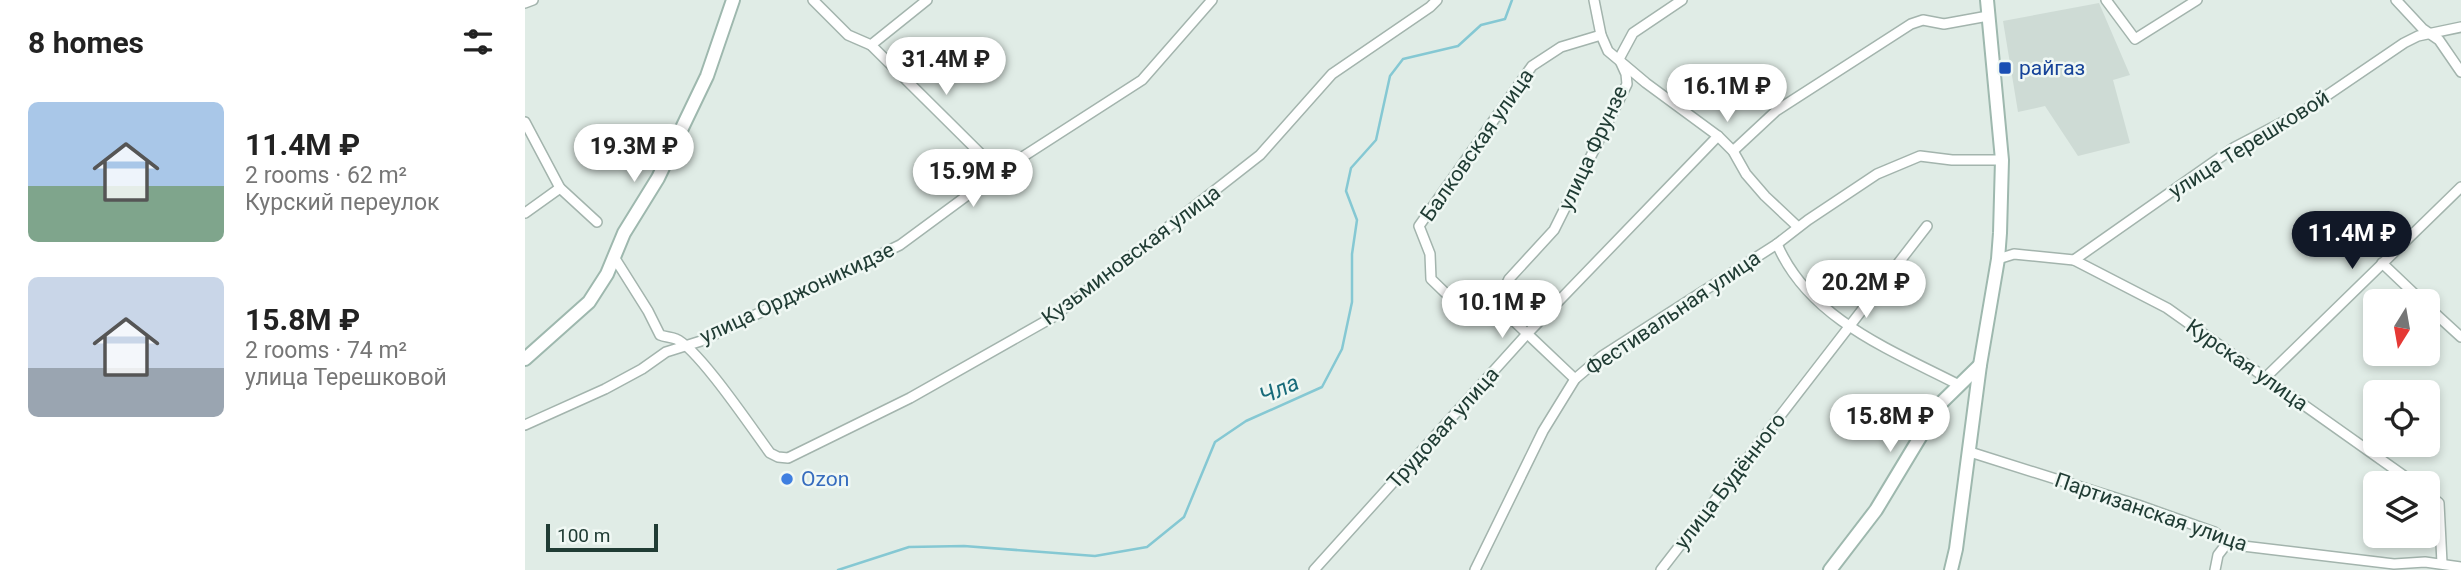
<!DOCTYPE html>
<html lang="en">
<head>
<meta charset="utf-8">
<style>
  body { margin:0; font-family:Roboto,sans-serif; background:#f2f2f2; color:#222; height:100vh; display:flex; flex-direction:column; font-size:26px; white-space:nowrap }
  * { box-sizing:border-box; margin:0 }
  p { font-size:23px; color:#767676 }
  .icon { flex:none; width:38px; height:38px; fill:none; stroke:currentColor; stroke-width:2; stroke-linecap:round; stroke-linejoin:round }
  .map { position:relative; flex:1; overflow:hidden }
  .sheet { display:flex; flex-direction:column; background:#fff; width:525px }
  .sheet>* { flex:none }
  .needle { width:46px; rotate:191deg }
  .controls { position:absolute; left:1838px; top:289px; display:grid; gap:14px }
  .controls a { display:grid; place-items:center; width:77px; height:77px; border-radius:10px; background:#fff; box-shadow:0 4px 10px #0003; font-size:35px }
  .scale { position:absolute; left:21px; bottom:18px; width:112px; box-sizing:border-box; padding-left:7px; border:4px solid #203c34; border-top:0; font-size:19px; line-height:24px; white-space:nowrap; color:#203c34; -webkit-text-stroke:5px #f0f8f4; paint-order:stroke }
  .price { position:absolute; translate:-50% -60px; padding:0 16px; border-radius:24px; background:#fff; color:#222; font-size:23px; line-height:46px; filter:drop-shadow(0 2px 4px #0008) }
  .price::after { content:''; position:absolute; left:50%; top:42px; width:21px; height:16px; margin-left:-10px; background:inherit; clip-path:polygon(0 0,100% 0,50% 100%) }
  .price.on { background:#111827; color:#fff }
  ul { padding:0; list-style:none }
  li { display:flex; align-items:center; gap:21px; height:175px; padding:0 28px }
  li span { display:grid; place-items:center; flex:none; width:196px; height:140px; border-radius:10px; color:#555 }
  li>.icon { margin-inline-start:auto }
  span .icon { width:84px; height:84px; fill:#fffc; stroke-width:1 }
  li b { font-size:30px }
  h2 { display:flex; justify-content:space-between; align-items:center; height:84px; padding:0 28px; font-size:30px }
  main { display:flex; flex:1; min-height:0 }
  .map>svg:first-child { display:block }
  .built { fill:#cedbd5 }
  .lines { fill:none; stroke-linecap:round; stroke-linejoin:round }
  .stream { stroke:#85c8d3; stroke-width:2.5 }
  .street-casing { stroke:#a3b4ad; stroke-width:12 }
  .secondary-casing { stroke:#9eb8ae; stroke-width:16 }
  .street { stroke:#fff; stroke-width:9 }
  .secondary { stroke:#fff; stroke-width:12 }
  .transit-dot { fill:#1a4fb4; stroke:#f0f8f4; stroke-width:2.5 }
  .shop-dot { fill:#3f7fe0; stroke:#f0f8f4; stroke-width:2.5 }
  .labels { text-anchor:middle; stroke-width:5; stroke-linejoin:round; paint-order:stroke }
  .transit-label { font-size:21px; fill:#164399; stroke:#f0f8f4; text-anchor:start }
  .street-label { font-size:21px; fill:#203c34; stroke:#f0f8f4 }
  .shop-label { font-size:21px; fill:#366cbe; stroke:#f0f8f4; text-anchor:start }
  .water-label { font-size:23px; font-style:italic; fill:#186b7a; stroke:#f0f8f4 }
</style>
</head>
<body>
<main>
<section class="sheet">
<h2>8 homes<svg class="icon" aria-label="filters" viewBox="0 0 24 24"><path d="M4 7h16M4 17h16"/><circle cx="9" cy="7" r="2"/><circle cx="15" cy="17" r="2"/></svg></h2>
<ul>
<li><span style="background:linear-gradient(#a9c7e8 60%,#7fa58c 0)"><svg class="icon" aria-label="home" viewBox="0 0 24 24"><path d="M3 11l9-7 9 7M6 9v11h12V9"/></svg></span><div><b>11.4M ₽</b><p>2 rooms · 62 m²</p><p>Курский переулок</p></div></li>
<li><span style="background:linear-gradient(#c9d6e8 65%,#9aa5b1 0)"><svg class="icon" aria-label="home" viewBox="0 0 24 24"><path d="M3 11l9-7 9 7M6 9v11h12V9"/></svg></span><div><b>15.8M ₽</b><p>2 rooms · 74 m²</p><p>улица Терешковой</p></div></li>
</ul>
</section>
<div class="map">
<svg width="1936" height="570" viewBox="0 0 1936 570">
  <rect width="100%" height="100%" fill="#e0ece6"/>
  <path class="built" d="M1574 3 1605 75 1588 80 1605 143 1553 156 1520 106 1493 112 1478 21Z"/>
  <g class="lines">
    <path class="stream" d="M313 570 384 547 439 546 570 556 622 547 659 517 690 442 721 421 797 387 817 349 827 302V254L832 220 821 191 826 168 851 140 865 76 878 59 933 46 956 25 980 19 987 0"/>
    <g class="street-casing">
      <g id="street">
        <path d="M288 0 323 35 346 45 402 0"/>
        <path d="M1069 0 1076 35 1083 51 1121 83 1193 136 1208 151 1221 174 1240 196 1273 227"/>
        <path d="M1581 0 1610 39 1672 0"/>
        <path d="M1871 0 1898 29 1914 40 1936 72"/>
        <path d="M0 3 8 0"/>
        <path d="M346 45 474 172"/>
        <path d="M1094 59 1108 33 1157 0"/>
        <path d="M0 122 35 188 72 222"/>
        <path d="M1208 151 1251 111 1386 24 1398 20 1419 24 1463 16"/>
        <path d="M0 213 35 188"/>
        <path d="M1252 244C1284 319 1366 350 1434 385"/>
        <path d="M89 257 123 311 135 335C140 337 146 337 151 339 173 348 228 430 245 453L253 457 263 458 385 398 528 317 735 155 807 74 905 7 912 0"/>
        <path d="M1473 259 1489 254 1549 260 1710 147 1779 111 1879 43 1893 36 1936 27"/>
        <path d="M1549 260 1642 308 1889 483"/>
        <path d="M1857 263 1897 301"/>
        <path d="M972 305 984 279 1029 230 1102 84 1101 74 1096 63"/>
        <path d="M1902 306 1936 337"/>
        <path d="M1740 378 1936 187"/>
        <path d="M1050 379 972 305 937 309 906 279 905 254 894 226 1007 66 1036 47 1076 35"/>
        <path d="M0 425 80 389 117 369 141 352 176 341 375 245 474 172 617 80 687 0"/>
        <path d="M1445 452 1613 505 1689 532 1703 542 1718 546 1869 564 1900 562 1936 567"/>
        <path d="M1902 493 1914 503 1917 563"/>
        <path d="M789 570 1001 335 1193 136"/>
        <path d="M950 570 1018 431 1050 379 1077 356 1252 244 1283 220 1352 174 1395 156 1427 160H1477"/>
        <path d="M1136 570 1402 226"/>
        <path d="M1690 570 1693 555 1703 542"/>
      </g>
    </g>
    <g class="secondary-casing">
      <g id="secondary">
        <path d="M0 359 64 302 82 274 99 233 133 178 182 76 208 0"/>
        <path d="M1305 570 1351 510 1415 404 1455 365"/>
        <path d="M1426 570 1431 549 1455 365 1473 259 1475 233 1477 160 1462 0"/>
      </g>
    </g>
    <use href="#street" class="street"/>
    <use href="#secondary" class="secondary"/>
  </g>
  <rect class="transit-dot" x="1473" y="61" width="14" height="14" rx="3.5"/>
  <circle class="shop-dot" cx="262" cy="479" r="7"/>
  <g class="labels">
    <g class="transit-label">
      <text x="1494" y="75">райгаз</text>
    </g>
    <g class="street-label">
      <text transform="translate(1724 144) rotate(-32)" y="7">улица Терешковой</text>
      <text transform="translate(952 145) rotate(-55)" y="7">Балковская улица</text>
      <text transform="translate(1068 148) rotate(-65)" y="7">улица Фрунзе</text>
      <text transform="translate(606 255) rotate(-37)" y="7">Кузьминовская улица</text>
      <text transform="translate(272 293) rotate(-25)" y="7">улица Орджоникидзе</text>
      <text transform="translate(1148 313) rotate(-34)" y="7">Фестивальная улица</text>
      <text transform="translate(1722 365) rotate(35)" y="7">Курская улица</text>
      <text transform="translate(918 428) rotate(-48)" y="7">Трудовая улица</text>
      <text transform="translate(1205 481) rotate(-52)" y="7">улица Будённого</text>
      <text transform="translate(1626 512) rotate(19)" y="7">Партизанская улица</text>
    </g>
    <g class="shop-label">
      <text x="276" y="486">Ozon</text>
    </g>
    <g class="water-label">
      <text transform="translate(754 389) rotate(-24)" y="8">Чла</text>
    </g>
  </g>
</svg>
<div class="controls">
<a><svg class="needle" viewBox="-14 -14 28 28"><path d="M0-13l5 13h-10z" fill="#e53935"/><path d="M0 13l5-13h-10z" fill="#767676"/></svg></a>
<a><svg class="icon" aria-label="locate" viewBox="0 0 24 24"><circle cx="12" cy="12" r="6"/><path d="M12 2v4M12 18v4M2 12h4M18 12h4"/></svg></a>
<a><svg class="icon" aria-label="layers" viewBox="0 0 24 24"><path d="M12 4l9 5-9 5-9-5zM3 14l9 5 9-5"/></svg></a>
</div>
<div class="scale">100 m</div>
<b class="price" style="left:421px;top:97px">31.4M ₽</b>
<b class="price" style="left:1202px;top:124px">16.1M ₽</b>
<b class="price" style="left:109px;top:184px">19.3M ₽</b>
<b class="price" style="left:448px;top:209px">15.9M ₽</b>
<b class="price on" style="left:1827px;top:271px">11.4M ₽</b>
<b class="price" style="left:1341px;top:320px">20.2M ₽</b>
<b class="price" style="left:977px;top:340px">10.1M ₽</b>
<b class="price" style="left:1365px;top:454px">15.8M ₽</b>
</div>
</main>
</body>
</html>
